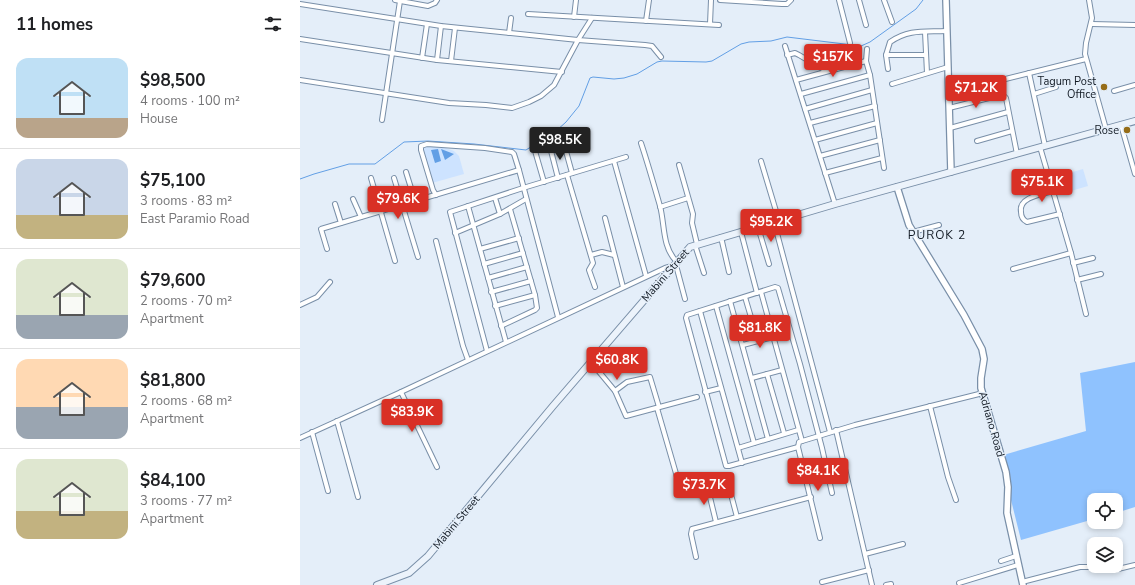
<!DOCTYPE html>
<html lang="en">
<head>
<meta charset="utf-8">
<style>
  body { margin:0; font-family:"Nunito Sans",sans-serif; background:#f2f2f2; color:#202124; height:100vh; display:flex; flex-direction:column; font-size:15px; white-space:nowrap }
  * { box-sizing:border-box; margin:0 }
  p { font-size:13px; color:#757577 }
  .icon { flex:none; width:22px; height:22px; fill:none; stroke:currentColor; stroke-width:2; stroke-linecap:round; stroke-linejoin:round }
  .map { position:relative; flex:1; overflow:hidden }
  .sheet { display:flex; flex-direction:column; background:#fff; width:300px }
  .sheet>* { flex:none }
  .controls { position:absolute; left:787px; top:493px; display:grid; gap:8px }
  .controls a { display:grid; place-items:center; width:36px; height:36px; border-radius:8px; background:#fff; box-shadow:0 2px 6px #0003; font-size:20px }
  .price { position:absolute; translate:-50% -34px; padding:0 9px; border-radius:4px; background:#d93025; color:#fff; font-size:13px; line-height:26px; filter:drop-shadow(0 1px 2px #0008) }
  .price::after { content:''; position:absolute; left:50%; top:24px; width:12px; height:9px; margin-left:-6px; background:inherit; clip-path:polygon(0 0,100% 0,50% 100%) }
  .price.on { background:#222; color:#fff }
  ul { padding:0; list-style:none }
  li { display:flex; align-items:center; gap:12px; height:100px; padding:0 16px }
  li+li { border-top:1px solid #e0e0e0 }
  li span { display:grid; place-items:center; flex:none; width:112px; height:80px; border-radius:12px; color:#555 }
  li>.icon { margin-inline-start:auto }
  span .icon { width:48px; height:48px; fill:#fffc; stroke-width:1 }
  li b { font-size:17px }
  h2 { display:flex; justify-content:space-between; align-items:center; height:48px; padding:0 16px; font-size:17px }
  main { display:flex; flex:1; min-height:0 }
  .map>svg:first-child { display:block }
  .built { fill:#cde3ff }
  .green { fill:#8fc2fe }
  .water { fill:#629fe5 }
  .lines { fill:none; stroke-linecap:round; stroke-linejoin:round }
  .stream { stroke:#629fe5; stroke-width:1 }
  .minor-casing { stroke:#798fa8; stroke-width:6 }
  .tertiary-casing { stroke:#798fa8; stroke-width:8 }
  .secondary-casing { stroke:#798fa8; stroke-width:8 }
  .minor { stroke:#fff; stroke-width:4 }
  .tertiary { stroke:#fff; stroke-width:5.5 }
  .secondary { stroke:#ecf3fb; stroke-width:6 }
  .poi-dot { fill:#966d18; stroke:#e4eef9; stroke-width:1.5 }
  .labels { text-anchor:middle; stroke-width:3; stroke-linejoin:round; paint-order:stroke }
  .poi-label { font-size:11px; fill:#111923; stroke:#e4eef9; text-anchor:end }
  .street-label { font-size:11px; fill:#111923; stroke:#e4eef9 }
  .neighbourhood-label { font-size:12px; letter-spacing:1px; fill:#111923; stroke:#e4eef9 }
</style>
</head>
<body>
<main>
<section class="sheet">
<h2>11 homes<svg class="icon" aria-label="filters" viewBox="0 0 24 24"><path d="M4 7h16M4 17h16"/><circle cx="9" cy="7" r="2"/><circle cx="15" cy="17" r="2"/></svg></h2>
<ul>
<li><span style="background:linear-gradient(#bfe0f5 75%,#b9a48a 0)"><svg class="icon" aria-label="home" viewBox="0 0 24 24"><path d="M3 11l9-7 9 7M6 9v11h12V9"/></svg></span><div><b>$98,500</b><p>4 rooms · 100 m²</p><p>House</p></div></li>
<li><span style="background:linear-gradient(#c9d6e8 70%,#c2b280 0)"><svg class="icon" aria-label="home" viewBox="0 0 24 24"><path d="M3 11l9-7 9 7M6 9v11h12V9"/></svg></span><div><b>$75,100</b><p>3 rooms · 83 m²</p><p>East Paramio Road</p></div></li>
<li><span style="background:linear-gradient(#dfe7d0 70%,#9aa5b1 0)"><svg class="icon" aria-label="home" viewBox="0 0 24 24"><path d="M3 11l9-7 9 7M6 9v11h12V9"/></svg></span><div><b>$79,600</b><p>2 rooms · 70 m²</p><p>Apartment</p></div></li>
<li><span style="background:linear-gradient(#ffd9b3 60%,#9aa5b1 0)"><svg class="icon" aria-label="home" viewBox="0 0 24 24"><path d="M3 11l9-7 9 7M6 9v11h12V9"/></svg></span><div><b>$81,800</b><p>2 rooms · 68 m²</p><p>Apartment</p></div></li>
<li><span style="background:linear-gradient(#dfe7d0 65%,#c2b280 0)"><svg class="icon" aria-label="home" viewBox="0 0 24 24"><path d="M3 11l9-7 9 7M6 9v11h12V9"/></svg></span><div><b>$84,100</b><p>3 rooms · 77 m²</p><p>Apartment</p></div></li>
</ul>
</section>
<div class="map">
<svg width="835" height="585" viewBox="0 0 835 585">
  <rect width="100%" height="100%" fill="#e4eef9"/>
  <g class="built">
    <path d="M124 146H141L154 151 159 156 164 174 132 183 122 149Z"/>
    <path d="M783 169 788 186 757 195 752 178Z"/>
  </g>
  <path class="green" d="M835 362V507L816 513V500H794V519L721 540 700 456 786 431 780 373Z"/>
  <g class="water">
    <path d="M138 149 141 161 135 163 131 150Z"/>
    <path d="M141 149 154 154 145 160Z"/>
  </g>
  <g class="lines">
    <path class="stream" d="M0 179 14 174 49 164H75L104 142 128 141 174 144 226 150 256 131 266 122 279 106 290 78 293 77 314 79 324 78 337 74 357 62 362 61 406 62 412 61 441 44 449 42 471 41 487 37 561 46 570 42 616 9 623 0"/>
    <g class="minor-casing">
      <g id="minor">
        <path d="M95 0 128 6 135 3 137 0"/>
        <path d="M420 0 482 4H487L491 0"/>
        <path d="M539 0 550 43"/>
        <path d="M559 0 566 25"/>
        <path d="M584 0 592 22"/>
        <path d="M789 0 792 18 786 43 785 54 806 129"/>
        <path d="M0 4 141 26 278 40 345 45 352 46 361 57"/>
        <path d="M228 14 419 25"/>
        <path d="M274 17 276 0"/>
        <path d="M346 21 349 0"/>
        <path d="M410 24 411 0"/>
        <path d="M792 24 835 25"/>
        <path d="M625 32 627 73"/>
        <path d="M209 33 211 18"/>
        <path d="M0 39 137 60 262 72"/>
        <path d="M485 46 535 204"/>
        <path d="M567 49 566 61 570 75 584 168"/>
        <path d="M487 55 495 53 499 55 526 71"/>
        <path d="M586 55H626"/>
        <path d="M122 58 127 24"/>
        <path d="M137 60 141 26"/>
        <path d="M151 61 155 28"/>
        <path d="M588 69 586 55 590 42C609 29 624 32 646 31"/>
        <path d="M729 73 745 146"/>
        <path d="M0 80 149 103 186 105 212 108 229 102 241 96 254 85 278 40 292 18"/>
        <path d="M496 80 566 61"/>
        <path d="M592 84 648 67"/>
        <path d="M814 91 835 85"/>
        <path d="M649 93 786 59"/>
        <path d="M501 94 570 75"/>
        <path d="M734 94 756 87"/>
        <path d="M649 108 701 95 704 96 706 98 717 154"/>
        <path d="M505 109 572 90"/>
        <path d="M82 120 100 1"/>
        <path d="M510 123 575 106"/>
        <path d="M821 125 835 174"/>
        <path d="M650 128 708 112"/>
        <path d="M515 140 577 123"/>
        <path d="M677 141 712 131"/>
        <path d="M341 143C348 164 354 185 360 206 365 225 362 246 376 261"/>
        <path d="M264 144 272 173"/>
        <path d="M250 147 258 178"/>
        <path d="M740 147 771 253 786 314"/>
        <path d="M235 151 244 182"/>
        <path d="M520 156 580 140"/>
        <path d="M314 161 346 276"/>
        <path d="M461 161 479 221"/>
        <path d="M379 165 393 214 392 223 397 244"/>
        <path d="M106 172 115 201"/>
        <path d="M525 173 582 158"/>
        <path d="M267 175 293 263 289 270 295 287"/>
        <path d="M71 178 95 261"/>
        <path d="M94 178 118 257"/>
        <path d="M753 191C743 194 718 197 721 212 721 216 723 220 727 222L760 214"/>
        <path d="M136 195 133 190 121 150V146L127 144 185 148 212 152 214 154 219 170 258 317"/>
        <path d="M195 198 200 214"/>
        <path d="M53 199 61 217"/>
        <path d="M35 204 41 223"/>
        <path d="M168 206 206 342"/>
        <path d="M360 207 388 198"/>
        <path d="M305 218 323 287"/>
        <path d="M474 222 530 432"/>
        <path d="M458 227 469 264"/>
        <path d="M441 232 457 293"/>
        <path d="M613 232 639 225"/>
        <path d="M155 233 200 214 226 199"/>
        <path d="M421 237 429 272"/>
        <path d="M136 241 163 346 168 360"/>
        <path d="M395 245 404 273"/>
        <path d="M27 249 21 229 219 170"/>
        <path d="M180 249 219 238"/>
        <path d="M291 255 302 252 314 255"/>
        <path d="M773 263 793 258"/>
        <path d="M184 264 223 253"/>
        <path d="M713 269 771 253"/>
        <path d="M188 278 227 267"/>
        <path d="M777 280 801 274"/>
        <path d="M191 292 231 281"/>
        <path d="M461 292 502 441"/>
        <path d="M445 297 458 341"/>
        <path d="M430 301 468 439"/>
        <path d="M0 305 17 297 30 282"/>
        <path d="M195 306 235 295"/>
        <path d="M416 306 454 443"/>
        <path d="M400 311 442 463"/>
        <path d="M201 326 235 310 237 308 235 295 210 209"/>
        <path d="M443 345 473 337"/>
        <path d="M187 351 150 212 223 188 326 157"/>
        <path d="M291 362 315 391 326 416 397 397"/>
        <path d="M467 374 484 433"/>
        <path d="M452 378 482 370"/>
        <path d="M315 391 327 382 350 377 359 407"/>
        <path d="M101 392 137 467"/>
        <path d="M405 392 421 388"/>
        <path d="M630 406 648 477 656 500"/>
        <path d="M357 408 377 477"/>
        <path d="M37 421 58 497"/>
        <path d="M536 430 572 585"/>
        <path d="M12 432 28 491"/>
        <path d="M0 438 101 392 365 268 372 266 377 269 385 299"/>
        <path d="M498 447 429 466H426L386 318 387 315 475 287 478 288 500 364 522 448 532 493"/>
        <path d="M438 448 498 430"/>
        <path d="M407 485 416 522"/>
        <path d="M429 487 437 517"/>
        <path d="M520 538 498 447 499 442 555 425 683 393"/>
        <path d="M565 554 603 544"/>
        <path d="M396 557 391 534 392 529 511 497"/>
        <path d="M701 561 716 556"/>
        <path d="M522 582 569 570"/>
        <path d="M722 582 780 567H790L814 570 835 565"/>
        <path d="M659 583 718 565"/>
        <path d="M586 585 591 584"/>
      </g>
    </g>
    <g class="tertiary-casing">
      <g id="tertiary">
        <path d="M646 0 651 172"/>
        <path d="M597 187 609 225 664 315 682 349 684 359 681 378V388L706 472 708 487 707 513 723 585"/>
      </g>
    </g>
    <g class="secondary-casing">
      <path id="secondary" d="M77 585 109 573 128 556 253 406 390 247 535 204 835 121"/>
    </g>
    <use href="#minor" class="minor"/>
    <use href="#tertiary" class="tertiary"/>
    <use href="#secondary" class="secondary"/>
  </g>
  <g class="poi-dot">
    <circle cx="804" cy="87" r="4"/>
    <circle cx="827" cy="130" r="4"/>
  </g>
  <g class="labels">
    <g class="poi-label">
      <text x="796" y="85">Tagum Post<tspan x="796" dy="13">Office</tspan></text>
      <text x="819" y="134">Rose</text>
    </g>
    <g class="street-label">
      <text transform="translate(365 275) rotate(-49)" y="4">Mabini Street</text>
      <text transform="translate(692 424) rotate(74)" y="4">Adriano Road</text>
      <text transform="translate(156 522) rotate(-50)" y="4">Mabini Street</text>
    </g>
    <g class="neighbourhood-label">
      <text x="637" y="239">PUROK 2</text>
    </g>
  </g>
</svg>
<div class="controls">
<a><svg class="icon" aria-label="locate" viewBox="0 0 24 24"><circle cx="12" cy="12" r="6"/><path d="M12 2v4M12 18v4M2 12h4M18 12h4"/></svg></a>
<a><svg class="icon" aria-label="layers" viewBox="0 0 24 24"><path d="M12 4l9 5-9 5-9-5zM3 14l9 5 9-5"/></svg></a>
</div>
<b class="price" style="left:533px;top:78px">$157K</b>
<b class="price" style="left:676px;top:109px">$71.2K</b>
<b class="price on" style="left:260px;top:161px">$98.5K</b>
<b class="price" style="left:742px;top:203px">$75.1K</b>
<b class="price" style="left:98px;top:220px">$79.6K</b>
<b class="price" style="left:471px;top:243px">$95.2K</b>
<b class="price" style="left:460px;top:349px">$81.8K</b>
<b class="price" style="left:317px;top:381px">$60.8K</b>
<b class="price" style="left:112px;top:433px">$83.9K</b>
<b class="price" style="left:518px;top:492px">$84.1K</b>
<b class="price" style="left:404px;top:506px">$73.7K</b>
</div>
</main>
</body>
</html>
